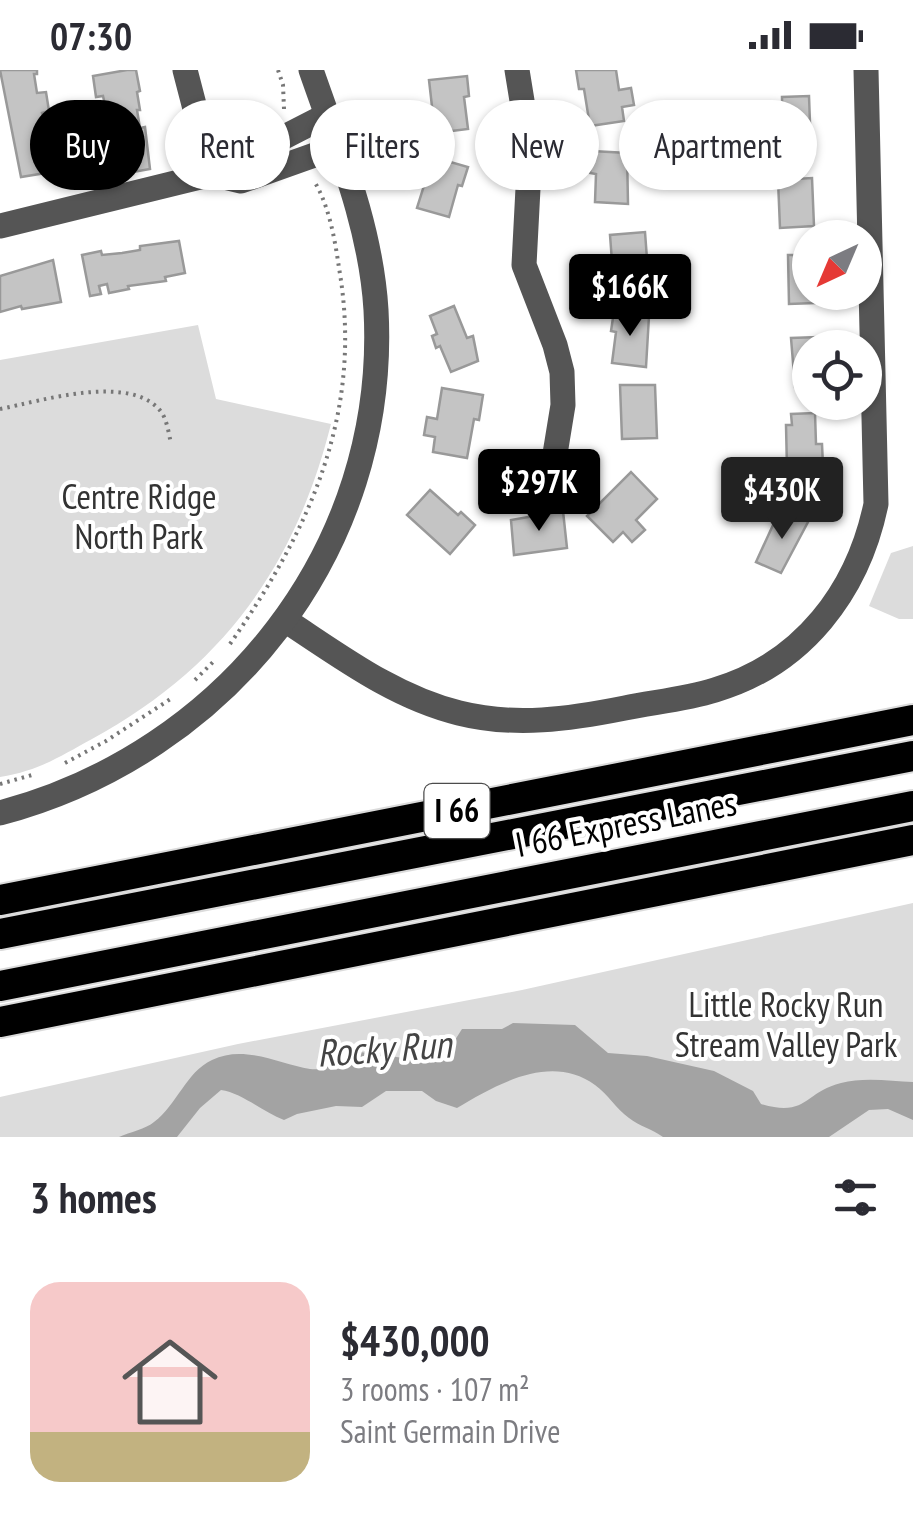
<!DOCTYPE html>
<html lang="en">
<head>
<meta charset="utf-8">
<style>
  body { margin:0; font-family:"PT Sans Narrow",sans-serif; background:#f7f7f7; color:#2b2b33; height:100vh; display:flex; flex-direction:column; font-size:38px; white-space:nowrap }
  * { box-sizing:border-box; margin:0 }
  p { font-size:32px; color:#7c7c81 }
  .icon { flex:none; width:55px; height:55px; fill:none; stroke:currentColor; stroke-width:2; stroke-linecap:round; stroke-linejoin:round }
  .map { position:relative; height:1067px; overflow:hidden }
  .panel { display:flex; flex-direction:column; background:#fff; flex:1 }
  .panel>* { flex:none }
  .hud { position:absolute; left:30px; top:30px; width:855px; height:90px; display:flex; gap:20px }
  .needle { width:65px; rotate:224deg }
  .buttons { position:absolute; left:792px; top:150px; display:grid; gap:20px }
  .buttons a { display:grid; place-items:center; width:90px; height:90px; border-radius:50%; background:#fff; box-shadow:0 2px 8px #0004; font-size:50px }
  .price { position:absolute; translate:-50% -85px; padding:0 22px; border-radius:10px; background:#000; color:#fff; font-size:32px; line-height:65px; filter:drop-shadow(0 2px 5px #0008) }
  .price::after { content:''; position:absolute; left:50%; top:60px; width:30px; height:22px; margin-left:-15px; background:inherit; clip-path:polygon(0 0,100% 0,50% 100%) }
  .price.on { background:#222; color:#fff }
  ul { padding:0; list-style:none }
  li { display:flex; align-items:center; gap:30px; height:250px; padding:0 30px }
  li span { display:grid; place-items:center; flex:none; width:280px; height:200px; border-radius:30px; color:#555 }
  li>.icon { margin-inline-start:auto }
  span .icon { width:120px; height:120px; fill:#fffc; stroke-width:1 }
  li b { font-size:42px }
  h2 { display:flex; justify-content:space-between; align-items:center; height:120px; padding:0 30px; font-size:42px }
  .chip { padding:0 35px; border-radius:45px; background:#fff; box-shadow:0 2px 8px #0004; font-size:35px; line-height:90px }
  .chip.on { background:#000; color:#fff }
  .status { display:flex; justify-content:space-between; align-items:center; height:70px; padding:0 50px; background:#fff; direction:ltr }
  .status svg { height:28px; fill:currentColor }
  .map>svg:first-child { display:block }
  .green { fill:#dcdcdc }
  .water { fill:#a3a3a3 }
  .building { fill:#c4c4c4; stroke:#999; stroke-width:2.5 }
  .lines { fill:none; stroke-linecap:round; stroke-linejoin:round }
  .highway-casing { stroke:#dbdbdb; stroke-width:34 }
  .path { stroke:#777; stroke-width:4; stroke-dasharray:2.5 5; stroke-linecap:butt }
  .minor { stroke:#555; stroke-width:25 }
  .highway { stroke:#000; stroke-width:30 }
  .labels { text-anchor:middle; stroke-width:8; stroke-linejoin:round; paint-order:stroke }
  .shield { fill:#fff; stroke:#4c4c4c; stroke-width:2.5 }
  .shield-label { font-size:32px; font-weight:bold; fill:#000 }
  .park-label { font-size:35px; fill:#333; stroke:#fff }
  .street-label { font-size:35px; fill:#000; stroke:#fff }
  .water-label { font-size:38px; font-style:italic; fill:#444; stroke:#fff }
</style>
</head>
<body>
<div class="status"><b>07:30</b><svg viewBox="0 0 49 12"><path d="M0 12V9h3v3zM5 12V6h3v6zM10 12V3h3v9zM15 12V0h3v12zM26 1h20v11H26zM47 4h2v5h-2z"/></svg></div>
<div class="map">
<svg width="913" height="1067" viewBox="0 0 913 1067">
  <rect width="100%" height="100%" fill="#fff"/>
  <g class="green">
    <path d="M198 255 216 329 331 354C295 497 222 598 92 669 59 687 38 701 0 707V290Z"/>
    <path d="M913 476V549H899L869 536 891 483Z"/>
    <path d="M913 833V1067H0V1027L238 974 522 920Z"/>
  </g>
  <path class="water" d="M513 953 575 955 608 983 647 986 714 1001 753 1021 761 1034C807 1048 804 1022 841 1013 863 1007 891 1011 913 1012V1050L888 1039 869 1040 829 1067H663C652 1059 639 1056 629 1048 616 1039 608 1024 595 1015 551 983 497 1014 457 1038L436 1031 422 1021H386L362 1037 336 1036 297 1044 284 1050C263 1042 242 1023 221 1020L200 1038 177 1067H119C130 1062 146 1059 154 1052 177 1035 186 1002 212 990 244 974 279 994 310 999 331 1002 341 985 360 982L418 990H432L450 985 455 970 462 959H502Z"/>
  <g class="building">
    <path d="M0 0H37V4H34L37 23 46 22 49 41 42 43 46 62 49 61 58 101 21 107Z"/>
    <path d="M127 0H136L140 21 137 22 140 40H137L140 58 145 57 150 99 116 105 112 64 107 65 103 44H107L103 26 96 27 93 6Z"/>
    <path d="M576 0H616L619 20 631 18 634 35 622 37 624 51 590 56 584 19H579Z"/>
    <path d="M467 6 469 26 464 27 468 59 435 63 429 10Z"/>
    <path d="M809 26 811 80 783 81 782 27Z"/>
    <path d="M592 81 627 83 628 134 595 132 596 104 590 103Z"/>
    <path d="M433 87 468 97 462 116 458 115 449 147 417 138Z"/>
    <path d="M812 108 814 156 780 158 778 110Z"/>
    <path d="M645 162 649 216 614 218 610 165Z"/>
    <path d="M179 171 185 203 165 207 166 211 128 216 129 219 109 223 107 214 99 216 101 224 90 226 82 185 101 181 102 185 122 183 140 180V176Z"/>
    <path d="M788 185H810V222H814L815 233 789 234Z"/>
    <path d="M53 190 61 232 22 239 21 236 0 242V206Z"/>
    <path d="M454 236 467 268 473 266 478 291 451 302 440 276 436 278 432 266 437 264 430 246Z"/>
    <path d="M614 241 649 246 646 297 612 293 616 262 611 261Z"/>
    <path d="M818 267 819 278H810V316L795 317 791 268Z"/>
    <path d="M620 315H655L657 368 622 369Z"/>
    <path d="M442 318 483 325 479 350 474 349 467 388 433 382 435 367 424 365 427 347 437 349Z"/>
    <path d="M815 343 816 374H822L823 396 787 399 786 355H792L791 344Z"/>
    <path d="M631 402 657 429 636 450 645 460 632 472 623 462 613 472 587 446Z"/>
    <path d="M430 420 458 445 461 442 475 455 450 484 407 445Z"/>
    <path d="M786 440 809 450 781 503 756 492 773 455 778 457Z"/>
    <path d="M563 441 567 478 514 485 511 450Z"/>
  </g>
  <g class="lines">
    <g class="highway-casing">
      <g id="highway">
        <path d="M0 830 913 650"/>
        <path d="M0 864 913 686"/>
        <path d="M0 916 913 736"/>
        <path d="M0 952 913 770"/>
      </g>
    </g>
    <g class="path">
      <path d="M278 0 283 15 284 39"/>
      <path d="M0 339C41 331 133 302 162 343 167 351 169 364 171 374"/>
      <path d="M230 574C310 459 364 342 339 198 335 170 329 135 314 111"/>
      <path d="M195 610 213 592"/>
      <path d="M65 693 106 671 172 628"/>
      <path d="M0 714 32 705"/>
    </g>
    <g class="minor">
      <path d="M185 0 212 104"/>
      <path d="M517 0 530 80 524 195 555 275 562 302 563 335 554 390"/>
      <path d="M212 104 241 111 337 77"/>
      <path d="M0 156 212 104 327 45"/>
      <path d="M285 550C340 586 394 627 459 643 515 657 570 649 625 638 655 632 686 629 715 620 803 594 858 521 876 434L866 0"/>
      <path d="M0 743C226 683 389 479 376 240 371 156 338 78 311 0"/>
    </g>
    <use href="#highway" class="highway"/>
  </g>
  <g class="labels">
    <rect class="shield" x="424.5" y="714" width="65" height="54" rx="8"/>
    <g class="shield-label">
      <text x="457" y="752">I 66</text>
    </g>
    <g class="park-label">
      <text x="139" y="439">Centre Ridge<tspan x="139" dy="40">North Park</tspan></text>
      <text x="786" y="947">Little Rocky Run<tspan x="786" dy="40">Stream Valley Park</tspan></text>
    </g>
    <g class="street-label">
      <text transform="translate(626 754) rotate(-11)" y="12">I 66 Express Lanes</text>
    </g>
    <g class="water-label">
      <text transform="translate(384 979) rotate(-4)" y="13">Rocky Run</text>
    </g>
  </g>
</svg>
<div class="buttons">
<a><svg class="needle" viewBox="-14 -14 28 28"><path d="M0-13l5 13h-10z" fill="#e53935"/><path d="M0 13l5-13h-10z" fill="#7c7c81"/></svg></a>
<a><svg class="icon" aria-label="locate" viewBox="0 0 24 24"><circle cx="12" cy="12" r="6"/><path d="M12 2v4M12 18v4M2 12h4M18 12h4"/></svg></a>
</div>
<b class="price" style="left:630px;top:269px">$166K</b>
<b class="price" style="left:539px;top:464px">$297K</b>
<b class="price on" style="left:782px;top:472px">$430K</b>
<div class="hud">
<a class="chip on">Buy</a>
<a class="chip">Rent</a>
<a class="chip">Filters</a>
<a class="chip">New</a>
<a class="chip">Apartment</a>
</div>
</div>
<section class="panel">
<h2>3 homes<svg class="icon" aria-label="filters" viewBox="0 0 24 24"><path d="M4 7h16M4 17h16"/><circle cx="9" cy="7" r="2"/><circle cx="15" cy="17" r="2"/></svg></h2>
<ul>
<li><span style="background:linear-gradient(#f6c9c9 75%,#c2b280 0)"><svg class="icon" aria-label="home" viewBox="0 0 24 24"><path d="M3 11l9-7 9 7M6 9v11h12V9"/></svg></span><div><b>$430,000</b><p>3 rooms · 107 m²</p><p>Saint Germain Drive</p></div></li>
</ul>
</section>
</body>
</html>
